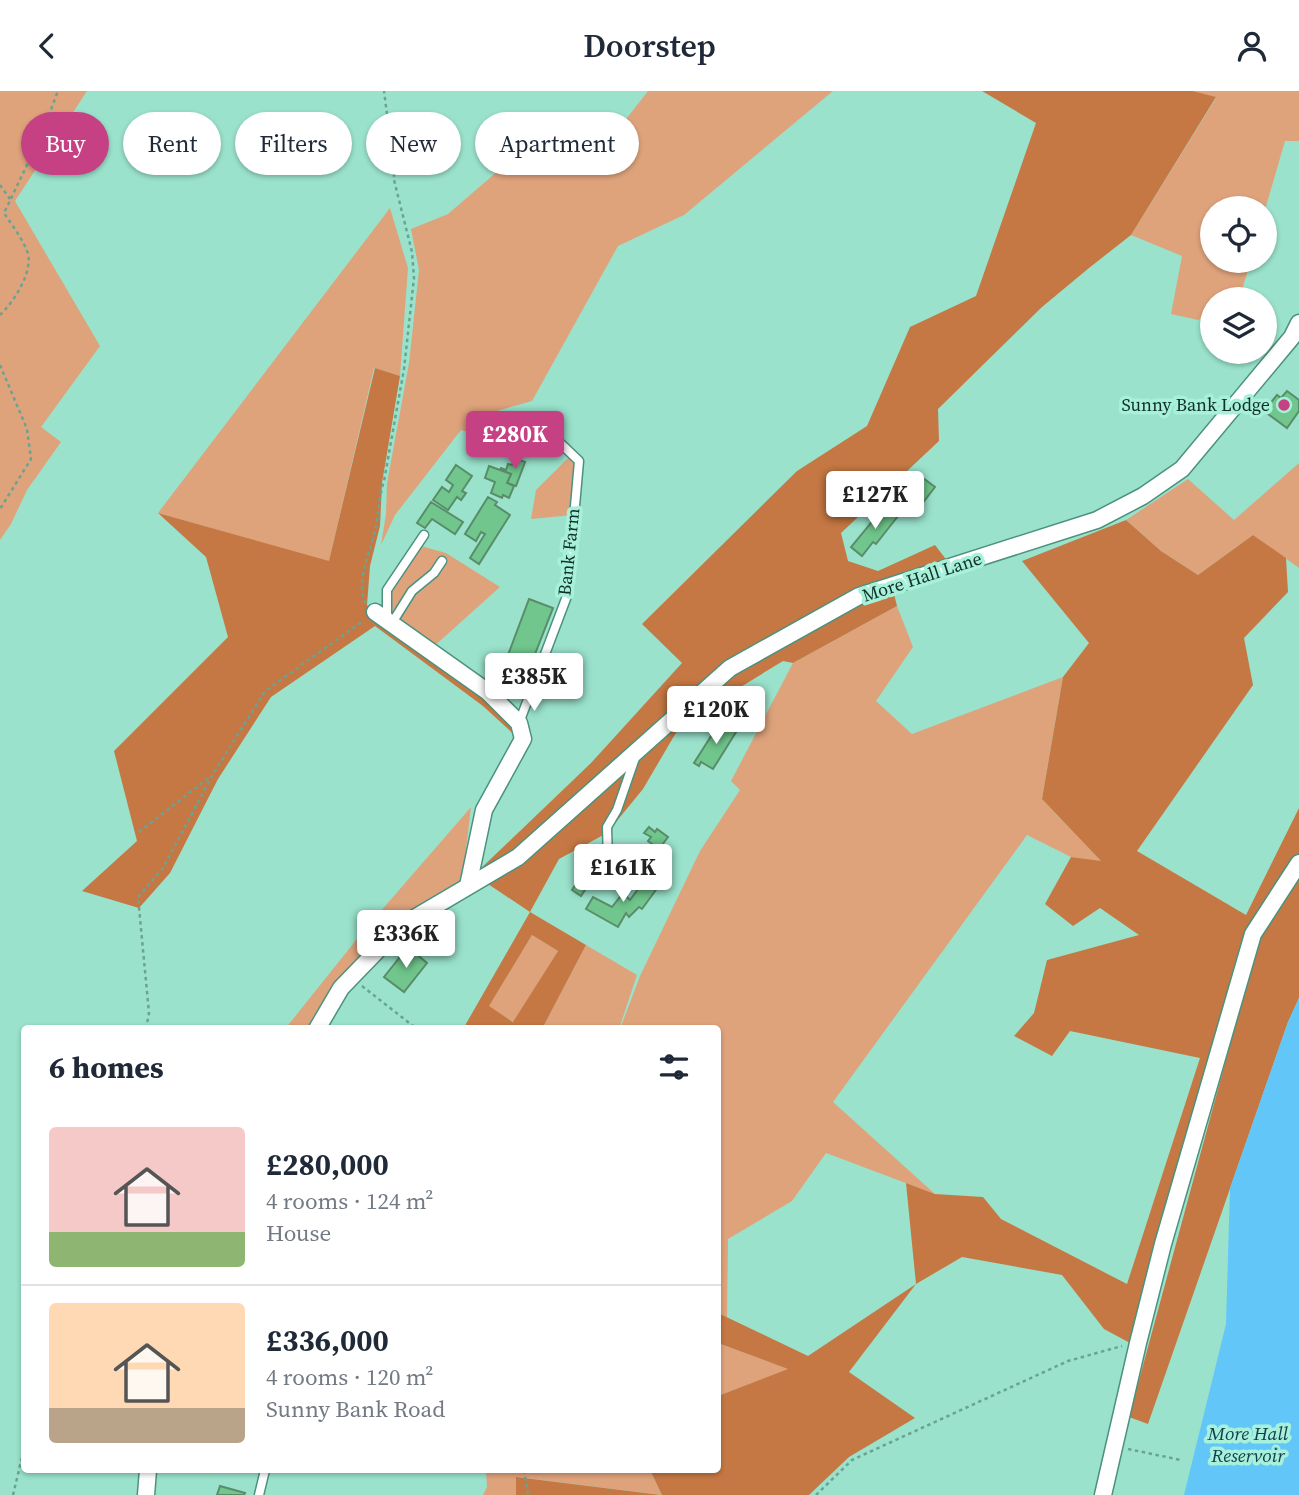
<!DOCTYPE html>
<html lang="en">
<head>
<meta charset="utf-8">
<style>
  body { margin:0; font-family:"Source Serif 4",serif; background:#f6f6f7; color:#1f2937; height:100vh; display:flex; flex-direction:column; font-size:26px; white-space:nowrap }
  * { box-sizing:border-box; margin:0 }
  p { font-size:23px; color:#747a83 }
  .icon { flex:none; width:38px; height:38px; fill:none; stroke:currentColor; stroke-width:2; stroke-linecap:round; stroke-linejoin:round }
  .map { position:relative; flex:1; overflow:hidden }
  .drawer { position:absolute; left:21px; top:934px; width:700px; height:448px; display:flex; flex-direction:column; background:#fff; border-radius:7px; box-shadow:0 2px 5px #0004 }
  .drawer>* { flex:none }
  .hud { position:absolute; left:21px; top:21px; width:700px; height:63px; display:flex; gap:14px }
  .controls { position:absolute; left:1200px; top:105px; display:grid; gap:14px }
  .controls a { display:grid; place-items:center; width:77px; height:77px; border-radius:50%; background:#fff; box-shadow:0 2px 5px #0004; font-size:35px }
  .price { position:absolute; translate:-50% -60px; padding:0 16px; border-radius:7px; background:#fff; color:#222; font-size:23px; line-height:46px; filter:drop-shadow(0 2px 4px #0008) }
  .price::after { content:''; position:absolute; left:50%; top:42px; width:21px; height:16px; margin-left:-10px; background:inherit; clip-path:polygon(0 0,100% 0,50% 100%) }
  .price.on { background:#c64183; color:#fff }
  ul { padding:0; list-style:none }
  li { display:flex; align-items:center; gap:21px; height:175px; padding:0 28px }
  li+li { border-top:2px solid #e0e1e3 }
  li span { display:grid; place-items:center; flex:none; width:196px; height:140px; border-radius:7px; color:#555 }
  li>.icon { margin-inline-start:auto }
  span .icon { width:84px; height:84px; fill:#fffc; stroke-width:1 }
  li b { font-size:30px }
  h2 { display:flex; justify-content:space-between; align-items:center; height:84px; padding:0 28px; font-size:30px }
  .pill { padding:0 24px; border-radius:32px; background:#fff; box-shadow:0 2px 5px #0004; font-size:24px; line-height:63px }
  .pill.on { background:#c64183; color:#fff }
  header { display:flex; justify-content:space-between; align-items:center; height:91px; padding:0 28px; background:#fff; font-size:32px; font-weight:600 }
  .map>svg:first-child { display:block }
  .green { fill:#dfa37c }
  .forest { fill:#c57843; fill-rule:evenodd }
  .water { fill:#62c6f9 }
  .building { fill:#70c68c; stroke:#598d69; stroke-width:2 }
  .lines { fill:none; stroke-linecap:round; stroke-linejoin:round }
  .service-casing { stroke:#4b927e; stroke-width:11 }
  .minor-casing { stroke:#4b927e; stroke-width:19 }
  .path { stroke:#6aa392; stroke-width:2.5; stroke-dasharray:3.5 3.5; stroke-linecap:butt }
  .service { stroke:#fff; stroke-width:8 }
  .minor { stroke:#fff; stroke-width:16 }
  .poi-dot { fill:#c64183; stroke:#a7f0d9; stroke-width:2.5 }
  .labels { text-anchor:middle; stroke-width:7; stroke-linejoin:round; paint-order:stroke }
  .poi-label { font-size:18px; fill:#112f27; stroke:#a7f0d9; text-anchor:end }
  .street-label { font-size:18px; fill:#112f27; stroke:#a7f0d9 }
  .water-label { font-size:19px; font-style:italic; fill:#103c50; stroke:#a7f0d9 }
</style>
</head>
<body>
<header><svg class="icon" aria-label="back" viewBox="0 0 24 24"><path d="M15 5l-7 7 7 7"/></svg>Doorstep<svg class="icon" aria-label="person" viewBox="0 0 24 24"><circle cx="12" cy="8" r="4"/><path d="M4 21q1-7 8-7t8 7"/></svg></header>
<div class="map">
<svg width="1299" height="1404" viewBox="0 0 1299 1404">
  <rect width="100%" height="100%" fill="#9ae2cc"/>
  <g class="green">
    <path d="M0 0H87L15 110 100 255 41 336 61 351 27 399 11 433 0 449Z"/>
    <path d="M648 0H833L684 124 618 155 532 310 486 323 477 344 461 339 395 424 381 454 386 423 387 392 409 272 419 179 411 138 448 123 549 36 616 41Z"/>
    <path d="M1193 0H1299V50H1285L1265 119V117H1213V170H1251L1240 205 1234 208H1213V221L1198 229 1171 223 1182 165 1131 144 1216 7Z"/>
    <path d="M390 117 408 177 400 285 374 277 329 471 158 422Z"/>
    <path d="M575 360 573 424 531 428 536 399Z"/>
    <path d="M1299 372V477L1253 444 1198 484 1161 460 1126 429 1188 388 1234 429Z"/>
    <path d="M421 455 446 462 500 496 432 557 378 518Z"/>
    <path d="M897 515 913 556 876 610 912 643 1063 586 1042 708 1102 771 1071 766 1027 744 833 1011 935 1103 826 1062 792 1110 728 1148 727 1227 718 1222V938H620L640 885 700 760 740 699 731 690 793 572Z"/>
    <path d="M471 716 462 792 397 832 314 938H285L361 843Z"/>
    <path d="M532 844 558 860 514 931 488 916Z"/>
    <path d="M586 854 637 884 619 938H542Z"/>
    <path d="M718 1252 789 1278 718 1305Z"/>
    <path d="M486 1379H650L662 1404 517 1386 516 1404H483L487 1396Z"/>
  </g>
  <g class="forest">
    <path d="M982 0H1193L1216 6 1131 144 1089 177 1042 216 938 318 939 350 841 442 848 470 878 480 935 454 948 471 727 573 512 763 475 783 591 672 682 572 642 533 797 380 867 335 910 236 976 205 1036 32Z"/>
    <path d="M375 277 400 285 382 392 380 435 370 475 367 514 375 523 516 632 519 648 483 615 375 535 271 606 218 688 170 782 139 817 82 800 137 750 114 660 228 546 206 466 158 422 329 470Z"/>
    <path d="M1126 429 1161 460 1198 484 1253 444 1286 467 1288 501 1244 547 1253 594 1137 760 1246 824 1299 717V907L1288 931 1148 1333 1129 1326 1259 847 1297 789 1248 841 1130 1252 1104 1238 1062 1184 962 1166 916 1193 849 1281 915 1327 849 1366 809 1404H662L650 1379H718V1305L788 1278 718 1252V1222L808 1265 916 1193 906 1092 935 1103 983 1106 1001 1128 1127 1193 1200 967 1070 940 1052 965 1014 945 1034 922 1047 869 1139 844 1100 817 1073 835 1045 813 1071 766 1101 770 1042 708 1063 586 1089 552 1022 470Z"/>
    <path d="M893 499 897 515 793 572 783 570 703 619 677 640 643 698 607 742 559 768 530 821 586 854 542 938H463L530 821 485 791 732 579 860 509ZM532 844 558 860 513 931 489 915Z"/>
    <path d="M516 1386 661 1404H516Z"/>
  </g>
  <path class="water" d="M1299 907V1404H1184L1226 1233 1230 1097 1288 931Z"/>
  <g class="building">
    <path d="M1287 300 1299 309V320L1287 337 1264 320 1277 304 1281 307Z"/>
    <path d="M515 367 525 371 516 395 507 392 511 383 500 379 501 377 506 379 508 373 512 374Z"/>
    <path d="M456 374 472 385 462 400 466 402 461 409 457 406 448 419 433 409 442 396 449 401 453 394 446 389Z"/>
    <path d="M489 375 511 383 507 392 514 395 509 407 503 404 502 407 491 402 495 391 485 387Z"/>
    <path d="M919 384 935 396 915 422 900 410Z"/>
    <path d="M488 406 497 411 495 414 510 424 479 473 470 467 485 443 481 441 476 450 465 443Z"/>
    <path d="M431 411 463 431 455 443 432 428 425 437 417 432Z"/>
    <path d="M885 415 898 425 876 453 873 451 862 465 851 456Z"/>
    <path d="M529 508 553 517 528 581 505 572Z"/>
    <path d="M720 631 736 641 713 678 701 671 699 675 694 672Z"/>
    <path d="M649 736 655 741 657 738 668 746 659 758 648 750 651 746 644 742Z"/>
    <path d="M595 763 601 767 595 776 598 779 581 805 572 799Z"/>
    <path d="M646 787 658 796 642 818 639 816 629 826 626 822 618 836 586 818 593 806 612 816 623 802 630 809Z"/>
    <path d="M408 856 427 872 404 901 384 886Z"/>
    <path d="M220 1395 245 1402 244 1404H217Z"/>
  </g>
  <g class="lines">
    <g class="service-casing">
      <g id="service">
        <path d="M387 529V499L424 444"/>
        <path d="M392 532 412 500 434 482 442 470"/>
        <path d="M519 632 567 505 579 370 558 350 543 359"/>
        <path d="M612 788 608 771 607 736 617 719 635 667"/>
        <path d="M259 1404 265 1379"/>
      </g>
    </g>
    <g class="minor-casing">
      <g id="minor">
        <path d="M375 521 488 601 519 632 523 648 484 719 468 795"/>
        <path d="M317 938 341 897 401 835 518 766 730 577 859 505 1097 429 1143 405 1182 378 1292 246 1299 232"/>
        <path d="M146 1404 148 1379"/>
        <path d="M1103 1404 1138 1252 1163 1153 1253 843 1299 772"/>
      </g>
    </g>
    <g class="path">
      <path d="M0 94 10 108"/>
      <path d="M0 224C13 212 35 179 27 160 22 147 12 134 4 122L40 47 58 0"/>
      <path d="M0 274 27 338 31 368 0 418"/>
      <path d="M366 512C354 493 372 457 376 435 379 420 379 405 384 390L404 278 414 187 412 161 394 89V77L384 0"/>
      <path d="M139 741 211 685"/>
      <path d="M362 895 417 938"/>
      <path d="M146 938 149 922 138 806 163 777 213 683 265 600 363 530"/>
      <path d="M1128 1358 1181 1369"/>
      <path d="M524 1379 528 1404"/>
      <path d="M13 1404 24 1358"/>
      <path d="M816 1404 852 1369 1068 1270 1122 1255"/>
    </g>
    <use href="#service" class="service"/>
    <use href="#minor" class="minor"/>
  </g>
  <circle class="poi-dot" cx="1284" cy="314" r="7"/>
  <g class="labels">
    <g class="poi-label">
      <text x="1270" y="320">Sunny Bank Lodge</text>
    </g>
    <g class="street-label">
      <text transform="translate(569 461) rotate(-84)" y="6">Bank Farm</text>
      <text transform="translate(922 486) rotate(-18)" y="6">More Hall Lane</text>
    </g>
    <g class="water-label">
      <text x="1248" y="1349">More Hall<tspan x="1248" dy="22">Reservoir</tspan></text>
    </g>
  </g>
</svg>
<div class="controls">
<a><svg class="icon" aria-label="locate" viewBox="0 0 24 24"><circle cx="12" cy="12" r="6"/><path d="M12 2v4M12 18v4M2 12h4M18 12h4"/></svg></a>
<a><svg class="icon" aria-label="layers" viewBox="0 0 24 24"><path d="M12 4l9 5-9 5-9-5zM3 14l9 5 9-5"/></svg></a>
</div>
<b class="price on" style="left:515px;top:380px">£280K</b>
<b class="price" style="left:875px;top:440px">£127K</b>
<b class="price" style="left:534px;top:622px">£385K</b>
<b class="price" style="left:716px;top:655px">£120K</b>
<b class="price" style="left:623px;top:813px">£161K</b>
<b class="price" style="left:406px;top:879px">£336K</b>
<div class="hud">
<a class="pill on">Buy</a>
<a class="pill">Rent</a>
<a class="pill">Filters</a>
<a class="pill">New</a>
<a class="pill">Apartment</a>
</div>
<section class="drawer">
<h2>6 homes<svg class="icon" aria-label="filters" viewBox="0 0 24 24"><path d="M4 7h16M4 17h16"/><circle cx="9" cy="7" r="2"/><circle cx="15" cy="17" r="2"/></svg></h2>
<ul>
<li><span style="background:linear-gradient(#f6c9c9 75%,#8fb573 0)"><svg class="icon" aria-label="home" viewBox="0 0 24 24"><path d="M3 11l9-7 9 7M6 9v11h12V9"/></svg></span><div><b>£280,000</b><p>4 rooms · 124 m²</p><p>House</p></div></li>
<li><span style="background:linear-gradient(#ffd9b3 75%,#b9a48a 0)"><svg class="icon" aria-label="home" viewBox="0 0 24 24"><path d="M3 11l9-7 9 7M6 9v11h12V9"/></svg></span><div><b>£336,000</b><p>4 rooms · 120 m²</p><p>Sunny Bank Road</p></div></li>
</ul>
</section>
</div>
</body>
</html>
